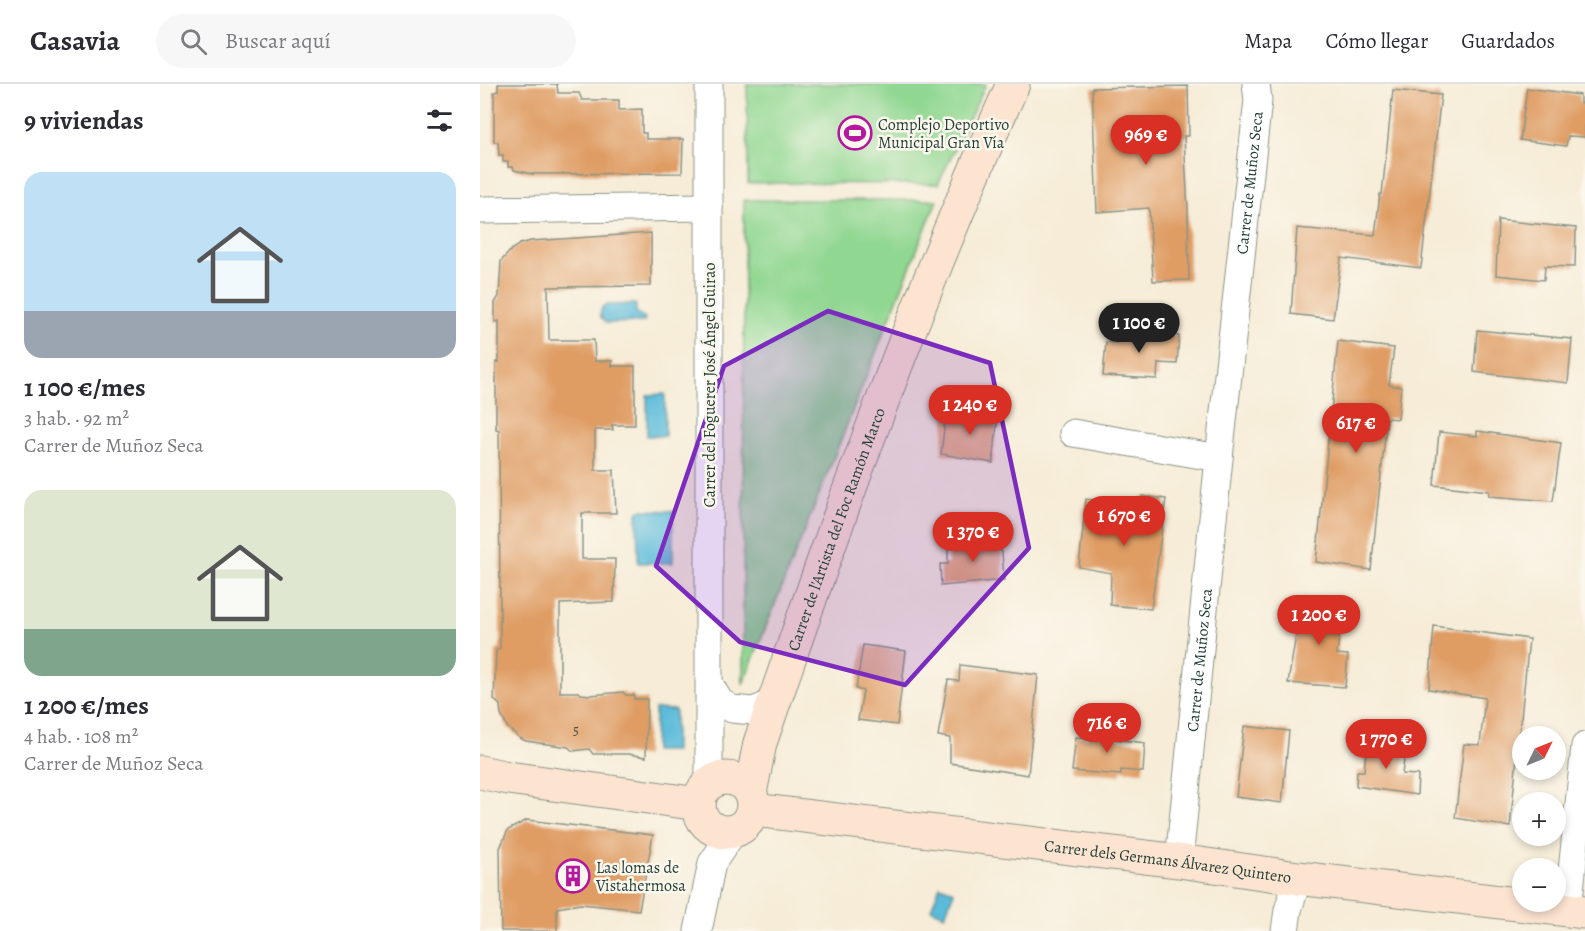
<!DOCTYPE html>
<html lang="es">
<head>
<meta charset="utf-8">
<style>
  body { margin:0; font-family:Alegreya,serif; background:#f7f7f7; color:#2b2b33; height:100vh; display:flex; flex-direction:column; font-size:22px; white-space:nowrap }
  * { box-sizing:border-box; margin:0 }
  p { font-size:20px; color:#7c7c81 }
  .icon { flex:none; width:33px; height:33px; fill:none; stroke:currentColor; stroke-width:2; stroke-linecap:round; stroke-linejoin:round }
  .map { position:relative; flex:1; overflow:hidden }
  .panel { display:flex; flex-direction:column; background:#fff; width:480px }
  .panel>* { flex:none }
  .needle { width:39px; rotate:47deg }
  .controls { position:absolute; left:1032px; top:642px; display:grid; gap:12px }
  .controls a { display:grid; place-items:center; width:54px; height:54px; border-radius:50%; background:#fff; box-shadow:0 3px 9px #0003; font-size:30px }
  .price { position:absolute; translate:-50% -51px; padding:0 14px; border-radius:21px; background:#d93025; color:#fff; font-size:20px; line-height:39px; filter:drop-shadow(0 2px 3px #0008) }
  .price::after { content:''; position:absolute; left:50%; top:36px; width:18px; height:14px; margin-left:-9px; background:inherit; clip-path:polygon(0 0,100% 0,50% 100%) }
  .price.current { background:#222; color:#fff }
  ul { padding:0; list-style:none }
  li { display:grid; align-content:center; gap:12px; height:318px; padding:0 24px }
  li span { display:grid; place-items:center; height:186px; border-radius:18px; color:#555 }
  li>.icon { margin-inline-start:auto }
  span .icon { width:108px; height:108px; fill:#fffc; stroke-width:1 }
  li b { font-size:26px }
  h2 { display:flex; justify-content:space-between; align-items:center; height:72px; padding:0 24px; font-size:26px }
  header { display:flex; align-items:center; gap:36px; box-sizing:border-box; height:84px; padding:0 30px; background:#fff; border-bottom:2px solid #e1e1e2 }
  header strong { font-size:28px }
  nav { display:flex; gap:33px; margin-inline-start:auto; font-size:21px }
  .search { width:420px; height:54px; background:#f7f7f7; display:flex; align-items:center; gap:15px; box-sizing:border-box; padding:0 21px; border-radius:33px; color:#7c7c81; font-size:22px }
  main { display:flex; flex:1; min-height:0 }
  .map>svg:first-child { display:block }
  .green { fill:#90d791; stroke:#588a62; stroke-width:1.5 }
  .water { fill:#5cbbda; stroke:#3e7c87; stroke-width:1.5 }
  .building { fill:#df9c63 }
  .lines { fill:none; stroke-linecap:round; stroke-linejoin:round }
  .street-casing { stroke:#8a9486; stroke-width:29 }
  .secondary-casing { stroke:#8a9486; stroke-width:35 }
  .street { stroke:#fff; stroke-width:27 }
  .secondary { stroke:#fde4d1; stroke-width:33 }
  .marked { fill:#7b2cbf; fill-opacity:0.2; stroke:#7b2cbf; stroke-width:4.5; stroke-linejoin:round }
  .labels { text-anchor:middle; stroke-width:5; stroke-linejoin:round; paint-order:stroke }
  .number-label { font-size:14px; fill:#4f5540 }
  .poi-label { font-size:16px; fill:#1f3d34; stroke:#fbf7ec; text-anchor:start }
  .street-label { font-size:16px; fill:#1f3d34; stroke:#fbf7ec }
</style>
</head>
<body>
<header>
<strong>Casavia</strong>
<div class="search"><svg class="icon" aria-label="search" viewBox="0 0 24 24"><circle cx="10" cy="10" r="6"/><path d="M15 15l6 6"/></svg>Buscar aquí</div>
<nav><a>Mapa</a><a>Cómo llegar</a><a>Guardados</a></nav>
</header>
<main>
<section class="panel">
<h2>9 viviendas<svg class="icon" aria-label="filters" viewBox="0 0 24 24"><path d="M4 7h16M4 17h16"/><circle cx="9" cy="7" r="2"/><circle cx="15" cy="17" r="2"/></svg></h2>
<ul>
<li><span style="background:linear-gradient(#bfe0f5 75%,#9aa5b1 0)"><svg class="icon" aria-label="home" viewBox="0 0 24 24"><path d="M3 11l9-7 9 7M6 9v11h12V9"/></svg></span><div><b>1 100 €/mes</b><p>3 hab. · 92 m²</p><p>Carrer de Muñoz Seca</p></div></li>
<li><span style="background:linear-gradient(#dfe7d0 75%,#7fa58c 0)"><svg class="icon" aria-label="home" viewBox="0 0 24 24"><path d="M3 11l9-7 9 7M6 9v11h12V9"/></svg></span><div><b>1 200 €/mes</b><p>4 hab. · 108 m²</p><p>Carrer de Muñoz Seca</p></div></li>
</ul>
</section>
<div class="map">
<svg width="1105" height="847" viewBox="0 0 1105 847">
  <rect width="100%" height="100%" fill="#fbf7ec"/>
  <filter id="ink" filterUnits="userSpaceOnUse"><feTurbulence type="fractalNoise" baseFrequency=".0167" numOctaves="2"/><feDisplacementMap in="SourceGraphic" scale="12" xChannelSelector="R" yChannelSelector="G"/><feConvolveMatrix kernelMatrix="1 2 1 2 8 2 1 2 1" color-interpolation-filters="sRGB"/></filter>
  <filter id="wash" filterUnits="userSpaceOnUse"><feTurbulence type="fractalNoise" baseFrequency=".008" numOctaves="4" result="noise"/><feDisplacementMap in="SourceGraphic" scale="24" xChannelSelector="R" yChannelSelector="G"/><feGaussianBlur stdDeviation="1.35" result="paint"/><feColorMatrix in="noise" values="0 0 0 0 0 0 0 0 0 0 0 0 0 0 0 0 0 1.4 0 .05"/><feComposite in="paint" operator="in"/></filter>
  <g filter="url(#wash)">
    <rect width="100%" height="100%" fill="#f6ecd7"/>
    <g class="green">
      <path d="M267 0H506L458 100 268 99Z"/>
      <path d="M264 116H457L263 600Z"/>
    </g>
    <g class="water">
      <path d="M154 220 156 221V228L165 235 164 238 126 239 120 232 122 223 126 221Z"/>
      <path d="M185 310V352H167V311Z"/>
      <path d="M160 426 193 427V479H158L157 428Z"/>
      <path d="M175 625 195 626V667H174Z"/>
      <path d="M460 802 474 807 465 831 451 825Z"/>
    </g>
    <g id="blocks">
      <g class="building">
        <path d="M18 0H77L78 9H99L102 16H139V26L162 25V49H166V55H203L202 89 52 90 34 86 33 83H28V78H23V71H19L18 58H14V8L18 7Z"/>
        <path d="M708 2 709 52H704L708 127 709 196 673 197 669 124 617 128 612 4Z"/>
        <path d="M1047 4 1100 11V19H1105V53L1088 52 1086 62 1040 56Z"/>
        <path d="M913 6 961 11 941 184 861 174 853 235 811 230 817 144 895 151 900 110H902Z"/>
        <path d="M1018 136 1096 144 1095 183 1065 182 1064 196 1016 191Z"/>
        <path d="M171 149V202L68 203 69 256H114L115 277H132V282H155V341H132L133 346H115V386H134L136 429H102V475H135L134 518 80 520V608H99L101 610 110 611 143 608 146 611H154V615H167L166 673 148 670H113L109 665 93 667 88 663 46 657 40 654 28 644 21 631 20 621 14 616 16 567 20 564V538L19 346 16 345V278H19V237L15 238V219L19 212 21 177 31 166 40 160 51 157Z"/>
        <path d="M637 245 699 252 697 280 678 279 677 295 623 292 626 258 636 259Z"/>
        <path d="M997 246 1092 255 1088 299 994 288Z"/>
        <path d="M858 257 914 264 909 301 921 303 918 335 907 334 891 486 836 478Z"/>
        <path d="M493 327 518 331 513 379 461 370 466 328 492 331Z"/>
        <path d="M997 347 1081 359 1073 417 1009 412V407L954 401 959 348 997 352Z"/>
        <path d="M662 412 686 415 671 525 630 521 631 489 599 483 606 415 660 422Z"/>
        <path d="M488 454H516L517 464 522 468 524 496 461 502 460 480H468V459L488 457Z"/>
        <path d="M822 515 863 520 857 570 868 571 865 603 808 599Z"/>
        <path d="M954 542 1049 555 1030 743 975 734 984 660 1000 661 1005 614 949 605Z"/>
        <path d="M383 561 426 567 417 641 378 636 383 607 376 605Z"/>
        <path d="M480 581 558 591 548 691 470 679V654L458 652 468 596 479 597Z"/>
        <path d="M764 642 809 647 802 719 756 713Z"/>
        <path d="M610 644 628 646 627 654 665 659 663 688 641 686V691L592 687 596 653 608 654Z"/>
        <path d="M887 657 926 663 922 690 938 691 937 711 876 702 877 687H884Z"/>
        <path d="M47 736 173 751 159 826 101 820 77 824V847H21L20 764 28 746Z"/>
      </g>
    </g>
  </g>
  <g filter="url(#ink)">
    <use href="#blocks" fill-opacity="0" stroke="#8a9486" stroke-width="1.5"/>
    <g class="lines">
      <g class="street-casing">
        <g id="street">
          <path d="M0 126 229 123"/>
          <path d="M593 349 739 374"/>
          <path d="M230 601 240 618 252 625 273 627 284 623 295 614"/>
          <path d="M229 701V0"/>
          <path id="s1" d="M699 777 739 374 778 16 776 0"/>
          <path d="M1088 826 1105 662"/>
          <path d="M218 847 232 779 254 747"/>
          <path d="M805 847 808 826 818 794"/>
        </g>
      </g>
      <g class="secondary-casing">
        <g id="secondary">
          <path d="M0 688 28 694 219 720"/>
          <circle cx="246" cy="721" r="27"/>
          <path id="s2" d="M270 709 280 659C356 437 436 215 533 0"/>
          <path id="s3" d="M273 726 699 777 818 794 1105 828"/>
        </g>
      </g>
      <use href="#street" class="street"/>
      <use href="#secondary" class="secondary"/>
    </g>
  </g>
  <path class="marked" d="M348 227 510 279 549 464 425 601 260 558 176 482 244 282Z"/>
  <defs>
    <g id="stadium-ring" transform="scale(1.725)"><circle r="9.5" fill="#fbf7ec" stroke="#b5179e" stroke-width="1.5"/><path d="M0-5a6.5 5 0 1 0 0 10a6.5 5 0 1 0 0-10ZM-3.5-1.8h7v3.6h-7Z" fill="#b5179e"/></g>
    <g id="building-ring" transform="scale(1.725)"><circle r="9.5" fill="#fbf7ec" stroke="#b5179e" stroke-width="1.5"/><path d="M-4-6H4V6H1V3H-1V6H-4ZM-2.5-4.3h1.7v1.8h-1.7ZM.8-4.3h1.7v1.8H.8ZM-2.5-1h1.7V.8h-1.7ZM.8-1h1.7V.8H.8Z" fill="#b5179e"/></g>
  </defs>
  <g fill-rule="evenodd">
    <use href="#stadium-ring" x="375" y="49"/>
    <use href="#building-ring" x="93" y="792"/>
  </g>
  <g class="labels">
    <g class="number-label">
      <text x="96" y="651">5</text>
    </g>
    <g class="poi-label">
      <text x="398" y="46">Complejo Deportivo<tspan x="398" dy="18">Municipal Gran Vía</tspan></text>
      <text x="116" y="789">Las lomas de<tspan x="116" dy="18">Vistahermosa</tspan></text>
    </g>
    <g class="street-label">
      <text dy="6" stroke="none"><textPath href="#s1" startOffset="682">Carrer de Muñoz Seca</textPath></text>
      <text transform="translate(229 301) rotate(-90)" y="6">Carrer del Foguerer José Ángel Guirao</text>
      <text dy="6" stroke="none"><textPath href="#s2" startOffset="278">Carrer de l'Artista del Foc Ramón Marco</textPath></text>
      <text dy="6" stroke="none"><textPath href="#s1" startOffset="202">Carrer de Muñoz Seca</textPath></text>
      <text dy="6" stroke="none"><textPath href="#s3" startOffset="418">Carrer dels Germans Álvarez Quintero</textPath></text>
    </g>
  </g>
</svg>
<div class="controls">
<a><svg class="needle" viewBox="-14 -14 28 28"><path d="M0-13l5 13h-10z" fill="#e53935"/><path d="M0 13l5-13h-10z" fill="#7c7c81"/></svg></a>
<a>+</a>
<a>−</a>
</div>
<b class="price" style="left:666px;top:82px">969 €</b>
<b class="price current" style="left:659px;top:270px">1 100 €</b>
<b class="price" style="left:490px;top:352px">1 240 €</b>
<b class="price" style="left:876px;top:370px">617 €</b>
<b class="price" style="left:644px;top:463px">1 670 €</b>
<b class="price" style="left:493px;top:479px">1 370 €</b>
<b class="price" style="left:839px;top:562px">1 200 €</b>
<b class="price" style="left:627px;top:670px">716 €</b>
<b class="price" style="left:906px;top:686px">1 770 €</b>
</div>
</main>
</body>
</html>
